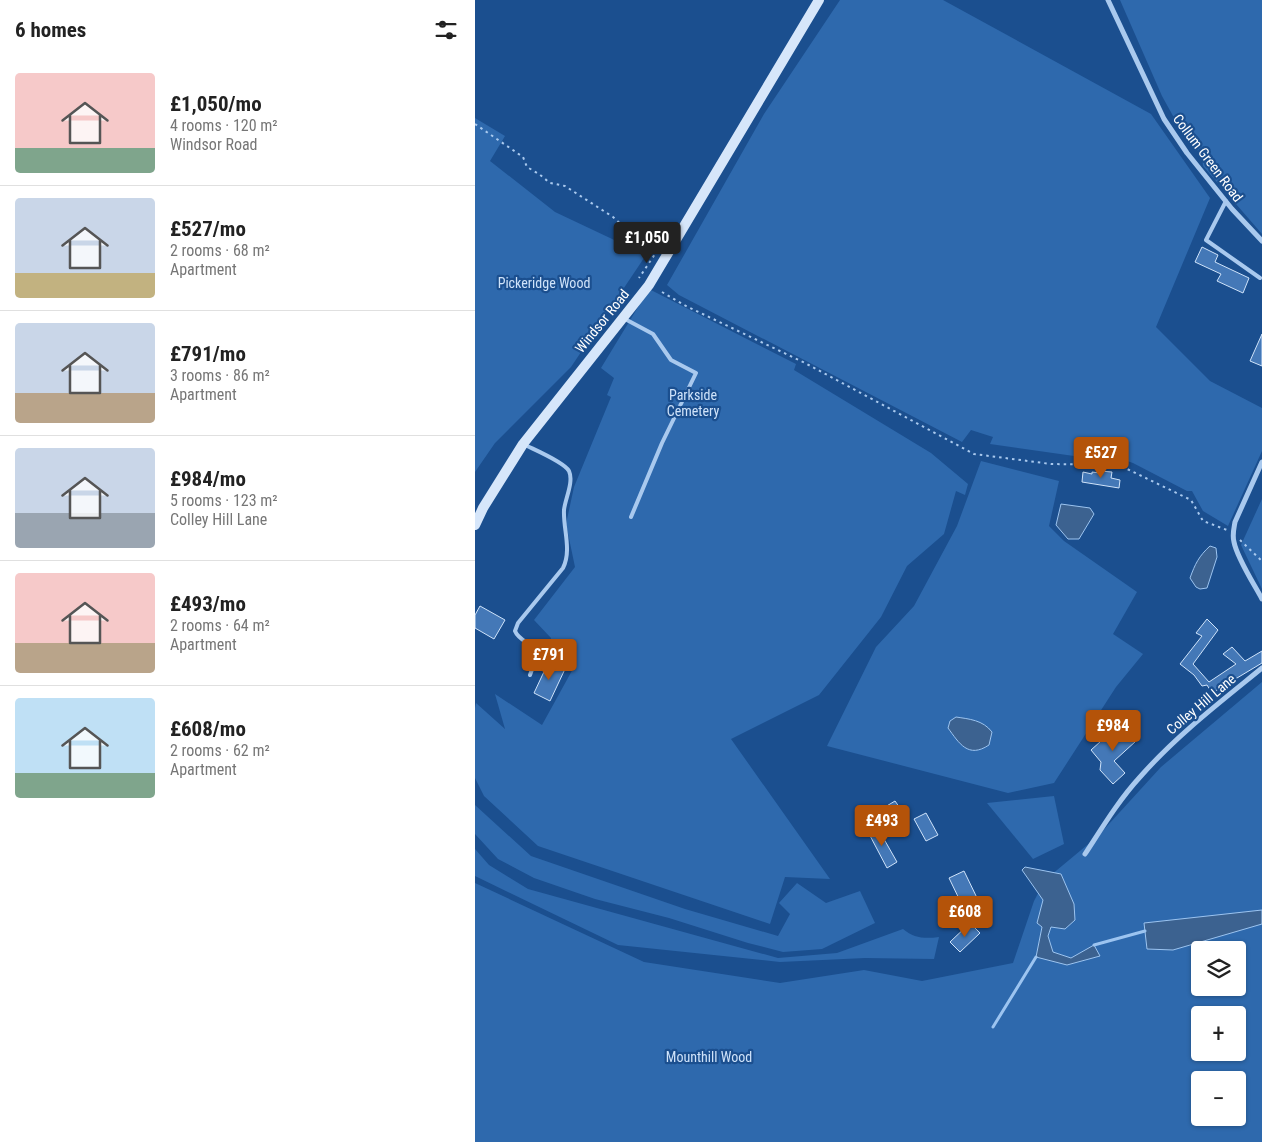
<!DOCTYPE html>
<html lang="en">
<head>
<meta charset="utf-8">
<style>
  body { margin:0; font-family:"Roboto Condensed",sans-serif; background:#f6f6f6; color:#222; height:100vh; display:flex; flex-direction:column; font-size:19px; white-space:nowrap }
  * { box-sizing:border-box; margin:0 }
  p { font-size:16px; color:#767676 }
  .icon { flex:none; width:28px; height:28px; fill:none; stroke:currentColor; stroke-width:2; stroke-linecap:round; stroke-linejoin:round }
  .map { position:relative; flex:1; overflow:hidden }
  .panel { display:flex; flex-direction:column; background:#fff; width:475px }
  .panel>* { flex:none }
  .tools { position:absolute; left:716px; top:941px; display:grid; gap:10px }
  .tools a { display:grid; place-items:center; width:55px; height:55px; border-radius:5px; background:#fff; box-shadow:0 1px 4px #0004; font-size:25px }
  .price { position:absolute; translate:-50% -42px; padding:0 11px; border-radius:5px; background:#b45309; color:#fff; font-size:16px; line-height:32px; filter:drop-shadow(0 1px 2px #0008) }
  .price::after { content:''; position:absolute; left:50%; top:30px; width:15px; height:11px; margin-left:-8px; background:inherit; clip-path:polygon(0 0,100% 0,50% 100%) }
  .price.active { background:#222; color:#fff }
  ul { padding:0; list-style:none }
  li { display:flex; align-items:center; gap:15px; height:125px; padding:0 15px }
  li+li { border-top:1px solid #e0e0e0 }
  li span { display:grid; place-items:center; flex:none; width:140px; height:100px; border-radius:5px; color:#555 }
  li>.icon { margin-inline-start:auto }
  span .icon { width:60px; height:60px; fill:#fffc; stroke-width:1 }
  li b { font-size:21px }
  h2 { display:flex; justify-content:space-between; align-items:center; height:60px; padding:0 15px; font-size:21px }
  main { display:flex; flex:1; min-height:0 }
  .map>svg:first-child { display:block }
  .green { fill:#2e69ad; fill-rule:evenodd }
  .water { fill:#3c6290; stroke:#9cc4f0 }
  .lines { fill:none; stroke-linecap:round; stroke-linejoin:round }
  .stream { stroke:#9cc4f0; stroke-width:3 }
  .building { fill:#4478b7; stroke:#cfe3fa }
  .path { stroke:#a9c9ee; stroke-width:2; stroke-dasharray:2.5 4; stroke-linecap:butt }
  .lane { stroke:#a9c9ee; stroke-width:4 }
  .street { stroke:#a9c9ee; stroke-width:5 }
  .secondary { stroke:#d6e6fa; stroke-width:10 }
  .labels { text-anchor:middle; stroke-width:4.5; stroke-linejoin:round; paint-order:stroke }
  .street-label { font-size:14px; fill:#fff; stroke:#1b4f8f }
  .park-label { font-size:14px; fill:#cfe3fa; stroke:#1b4f8f }
</style>
</head>
<body>
<main>
<section class="panel">
<h2>6 homes<svg class="icon" aria-label="filters" viewBox="0 0 24 24"><path d="M4 7h16M4 17h16"/><circle cx="9" cy="7" r="2"/><circle cx="15" cy="17" r="2"/></svg></h2>
<ul>
<li><span style="background:linear-gradient(#f6c9c9 75%,#7fa58c 0)"><svg class="icon" aria-label="home" viewBox="0 0 24 24"><path d="M3 11l9-7 9 7M6 9v11h12V9"/></svg></span><div><b>£1,050/mo</b><p>4 rooms · 120 m²</p><p>Windsor Road</p></div></li>
<li><span style="background:linear-gradient(#c9d6e8 75%,#c2b280 0)"><svg class="icon" aria-label="home" viewBox="0 0 24 24"><path d="M3 11l9-7 9 7M6 9v11h12V9"/></svg></span><div><b>£527/mo</b><p>2 rooms · 68 m²</p><p>Apartment</p></div></li>
<li><span style="background:linear-gradient(#c9d6e8 70%,#b9a48a 0)"><svg class="icon" aria-label="home" viewBox="0 0 24 24"><path d="M3 11l9-7 9 7M6 9v11h12V9"/></svg></span><div><b>£791/mo</b><p>3 rooms · 86 m²</p><p>Apartment</p></div></li>
<li><span style="background:linear-gradient(#c9d6e8 65%,#9aa5b1 0)"><svg class="icon" aria-label="home" viewBox="0 0 24 24"><path d="M3 11l9-7 9 7M6 9v11h12V9"/></svg></span><div><b>£984/mo</b><p>5 rooms · 123 m²</p><p>Colley Hill Lane</p></div></li>
<li><span style="background:linear-gradient(#f6c9c9 70%,#b9a48a 0)"><svg class="icon" aria-label="home" viewBox="0 0 24 24"><path d="M3 11l9-7 9 7M6 9v11h12V9"/></svg></span><div><b>£493/mo</b><p>2 rooms · 64 m²</p><p>Apartment</p></div></li>
<li><span style="background:linear-gradient(#bfe0f5 75%,#7fa58c 0)"><svg class="icon" aria-label="home" viewBox="0 0 24 24"><path d="M3 11l9-7 9 7M6 9v11h12V9"/></svg></span><div><b>£608/mo</b><p>2 rooms · 62 m²</p><p>Apartment</p></div></li>
</ul>
</section>
<div class="map">
<svg width="787" height="1142" viewBox="0 0 787 1142">
  <rect width="100%" height="100%" fill="#1b4f8f"/>
  <g class="green">
    <path d="M365 0H468L676 114 735 198 681 327 735 381 787 408V451L753 526 728 511 717 491H712L658 463 640 457 599 456 515 444 518 437 496 430 487 442 204 295 192 285 289 114Z"/>
    <path d="M645 0H787V234L728 166 727 156 703 125 687 96Z"/>
    <path d="M0 118 30 136 15 161 80 212 171 255 96 367 20 443 0 472Z"/>
    <path d="M174 289 321 364 319 370 456 453 493 484 490 495 481 491 469 534 432 566 406 617 344 695 256 739 355 879 310 877 295 924 63 846 9 796 0 778V708L1 703 30 729 20 694 67 725 99 667 73 655 76 638 59 620 100 567 91 524 99 487 136 397 132 395 139 378 126 368Z"/>
    <path d="M506 461 584 481 574 526 589 541 662 592 638 634 668 654 641 687 579 783 533 793 352 746 401 647 439 606 482 526Z"/>
    <path d="M787 499V589L766 545Z"/>
    <path d="M787 682V1142H0V883L169 962 305 983 389 970 447 981 538 963 559 901 570 880 623 836 686 767ZM725 950H762V988H725ZM725 1015H762V1052H725ZM725 1080H762V1118H725Z"/>
    <path d="M579 796 589 844 558 859 512 803Z"/>
    <path d="M0 805 56 856 210 909 303 936 315 914 304 903 322 883 351 903 385 891 400 923 347 949 308 952 273 943 194 918 120 899 59 878 23 859 0 834Z"/>
    <path d="M0 849 14 865 53 889 303 958 362 953 428 929C439 938 449 939 464 937L459 959 390 958 305 962 143 945 0 876Z"/>
  </g>
  <g class="water">
    <path d="M586 504 615 508 619 514 604 539H593L581 525Z"/>
    <path d="M735 546 741 548 742 557 732 588 725 589 721 587 715 578C720 564 724 556 735 546Z"/>
    <path d="M481 717C494 719 508 720 517 732L514 745C493 759 484 743 473 728L475 721Z"/>
    <path d="M550 867 586 874 599 904 600 920 590 929 576 927 573 936 578 952 596 958 619 945 625 956 592 965 561 957 567 927 562 923 568 900 547 870Z"/>
    <path d="M787 910V924L698 950 672 949 669 923Z"/>
  </g>
  <g class="lines">
    <g class="stream">
      <path d="M619 945 670 931"/>
      <path d="M518 1027 561 957"/>
    </g>
  </g>
  <g class="building">
    <path d="M727 247 743 255 740 262 774 278 768 293 742 281 746 274 720 262Z"/>
    <path d="M787 334V366L775 361Z"/>
    <path d="M625 471 637 472 636 478 645 480 644 488 607 482 608 472 617 474V472L625 473Z"/>
    <path d="M5 606 30 620 19 639 0 628V615Z"/>
    <path d="M732 619 743 630 718 664 734 682 761 664 748 654 757 647 770 661 787 651V663L737 693 732 685 727 686 719 675 705 664 727 636 721 633Z"/>
    <path d="M74 661 90 669 75 701 59 693Z"/>
    <path d="M645 724 661 741 639 761 650 773 638 784 625 770 626 762 616 750Z"/>
    <path d="M420 801 427 811 406 823 400 813Z"/>
    <path d="M451 813 463 835 451 841 439 819Z"/>
    <path d="M401 825 422 862 412 868 392 830Z"/>
    <path d="M489 871 504 902 489 909 474 878Z"/>
    <path d="M495 923 505 933 485 952 475 942Z"/>
  </g>
  <g class="lines">
    <g class="path">
      <path d="M0 124 48 157 52 167 64 174 75 183 90 186 138 217 149 227 184 248 164 278"/>
      <path d="M187 292 211 306 330 363 499 454 576 464 644 465 716 500 728 521 752 530"/>
      <path d="M765 540 787 561"/>
    </g>
    <g class="lane">
      <path d="M751 201 731 240 785 278"/>
      <path d="M150 319 178 334 196 360 221 373 187 443 156 517"/>
      <path d="M50 445C60 450 89 462 94 471 99 482 90 499 89 510 88 529 97 550 88 568L43 623 40 631C44 641 57 643 63 653L55 675"/>
    </g>
    <g class="street">
      <path d="M633 0 689 119 712 153 757 209 787 241"/>
      <path d="M787 462 760 522C759 528 757 535 759 542 762 558 779 584 787 599"/>
      <path d="M610 854C627 828 643 801 665 777 701 736 744 703 787 668"/>
    </g>
    <path class="secondary" d="M0 525 8 508 48 444 174 285 344 0"/>
  </g>
  <g class="labels">
    <g class="street-label">
      <text transform="translate(733 158) rotate(53)" y="5">Collum Green Road</text>
      <text transform="translate(127 321) rotate(-51)" y="5">Windsor Road</text>
      <text transform="translate(726 704) rotate(-40)" y="5">Colley Hill Lane</text>
    </g>
    <g class="park-label">
      <text x="69" y="288">Pickeridge Wood</text>
      <text x="218" y="400">Parkside<tspan x="218" dy="16">Cemetery</tspan></text>
      <text x="234" y="1062">Mounthill Wood</text>
    </g>
  </g>
</svg>
<div class="tools">
<a><svg class="icon" aria-label="layers" viewBox="0 0 24 24"><path d="M12 4l9 5-9 5-9-5zM3 14l9 5 9-5"/></svg></a>
<a>+</a>
<a>−</a>
</div>
<b class="price active" style="left:172px;top:264px">£1,050</b>
<b class="price" style="left:626px;top:479px">£527</b>
<b class="price" style="left:74px;top:681px">£791</b>
<b class="price" style="left:638px;top:752px">£984</b>
<b class="price" style="left:407px;top:847px">£493</b>
<b class="price" style="left:490px;top:938px">£608</b>
</div>
</main>
</body>
</html>
